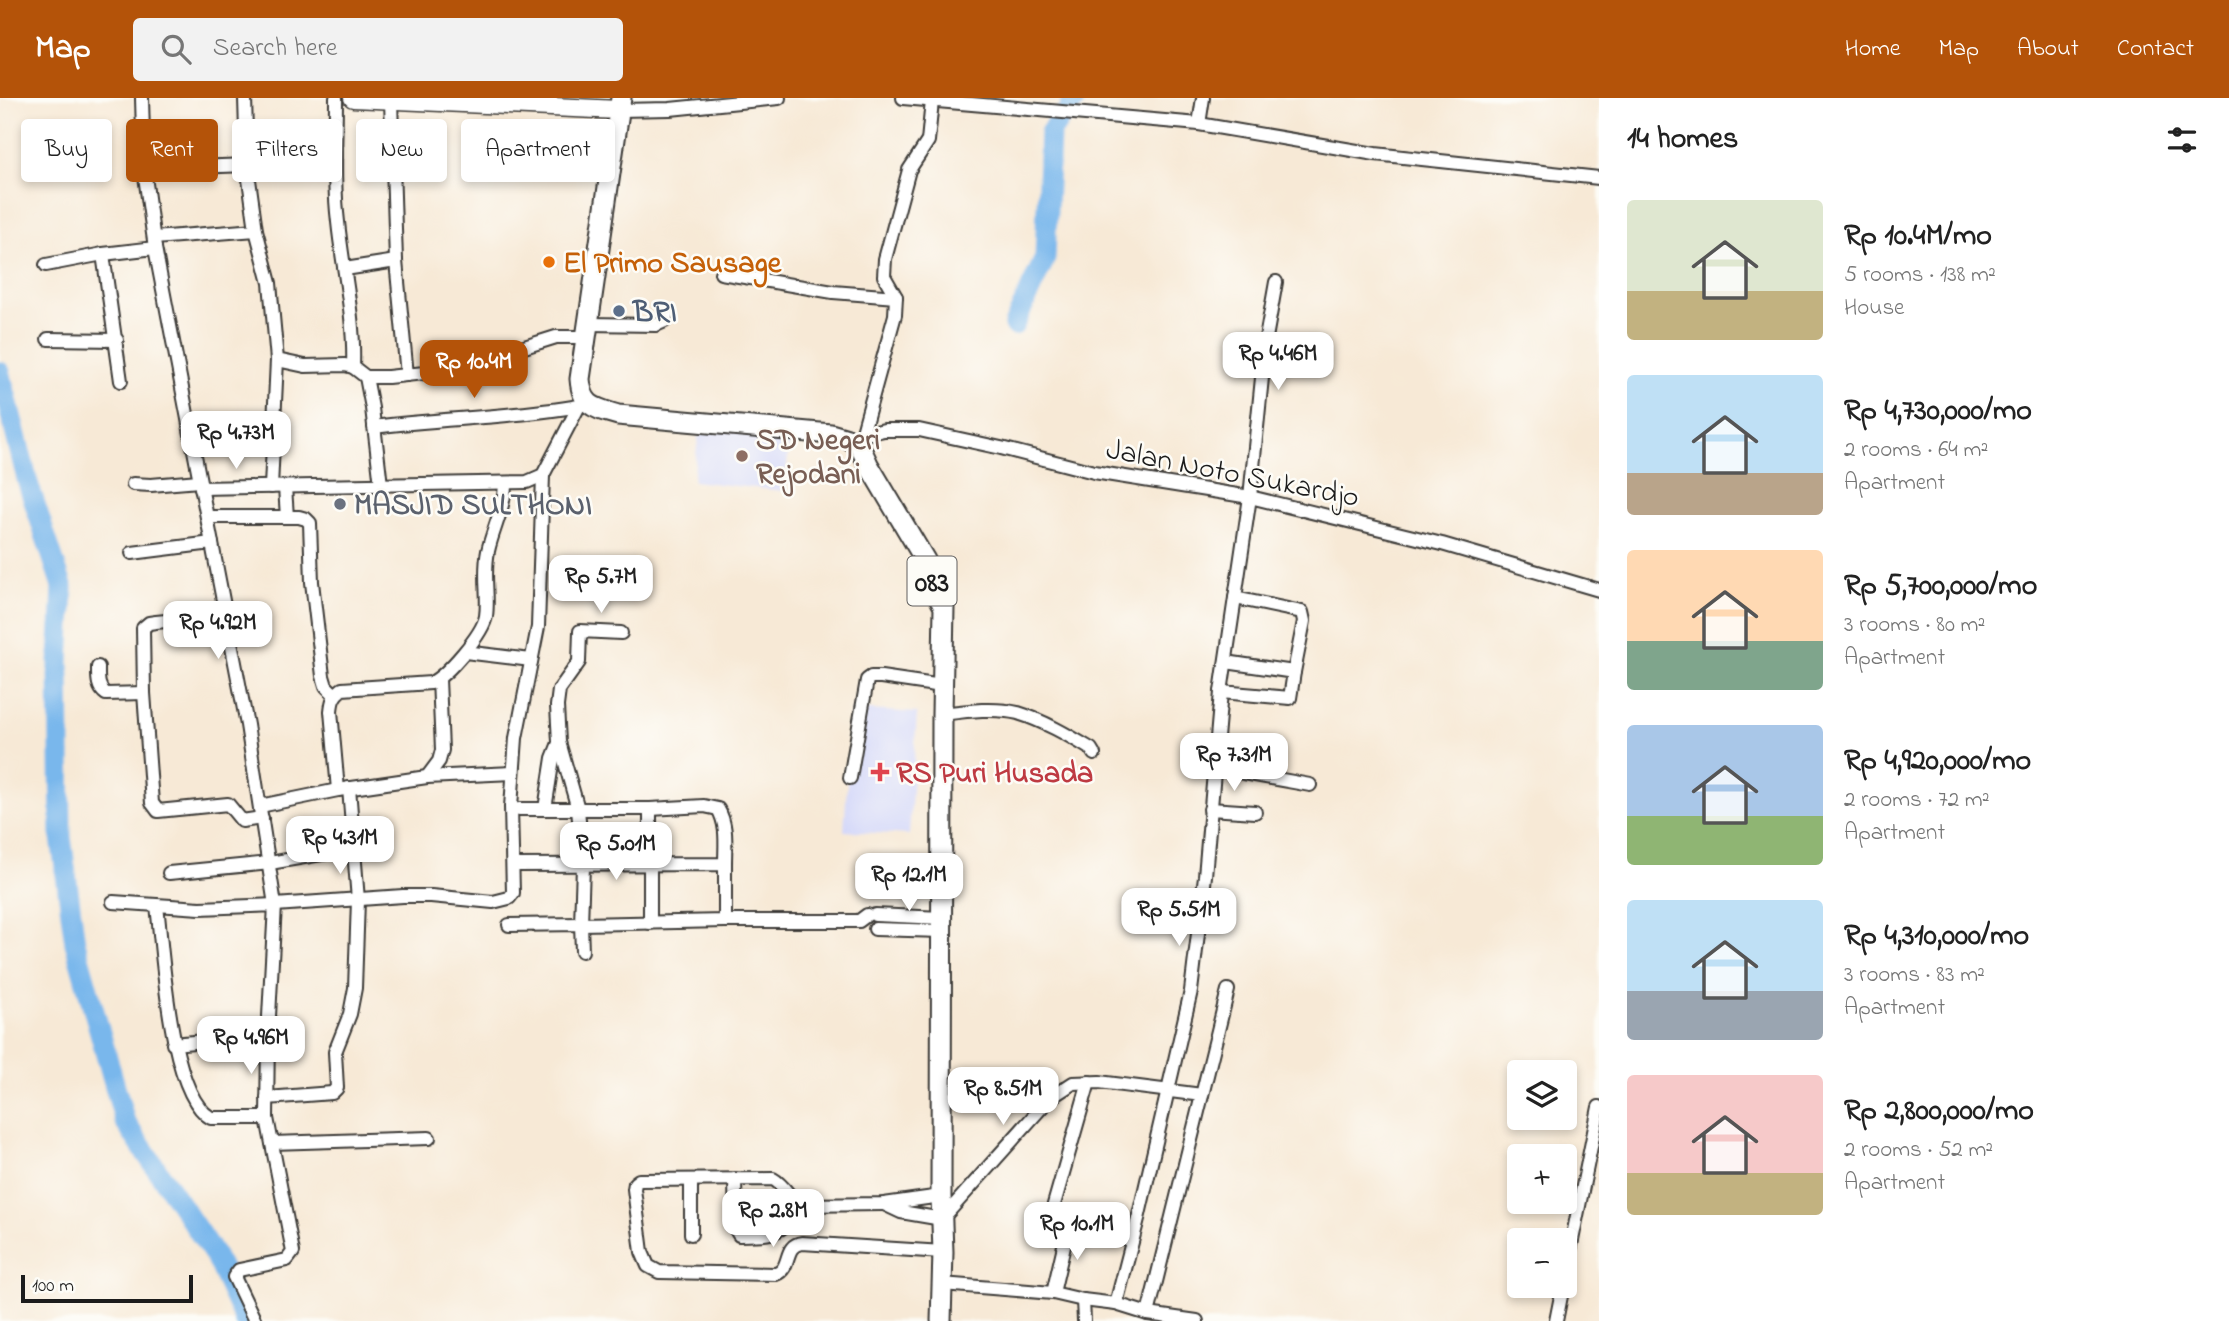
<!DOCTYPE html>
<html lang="en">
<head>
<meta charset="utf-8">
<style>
  body { margin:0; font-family:"Indie Flower",sans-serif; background:#f2f2f2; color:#222; height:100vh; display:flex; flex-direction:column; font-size:26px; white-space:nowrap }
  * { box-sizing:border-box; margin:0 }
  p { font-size:23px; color:#767676 }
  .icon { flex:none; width:38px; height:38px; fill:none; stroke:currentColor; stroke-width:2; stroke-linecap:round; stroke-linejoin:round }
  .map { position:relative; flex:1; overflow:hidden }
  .side { display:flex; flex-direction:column; background:#fff; width:630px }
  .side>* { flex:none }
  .guide { position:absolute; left:21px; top:21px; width:665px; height:63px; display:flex; gap:14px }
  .tools { position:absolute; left:1507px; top:962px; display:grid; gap:14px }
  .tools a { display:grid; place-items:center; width:70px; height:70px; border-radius:7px; background:#fff; box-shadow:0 4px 10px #0003; font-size:35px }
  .scale { position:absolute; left:21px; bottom:18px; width:172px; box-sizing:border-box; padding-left:7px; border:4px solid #1c1c1c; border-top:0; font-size:19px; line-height:24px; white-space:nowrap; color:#1c1c1c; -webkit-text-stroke:5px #fdfcf7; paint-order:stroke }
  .price { position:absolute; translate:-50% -60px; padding:0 16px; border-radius:14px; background:#fff; color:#222; font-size:23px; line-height:46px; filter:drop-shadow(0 2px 4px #0008) }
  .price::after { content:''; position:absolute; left:50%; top:42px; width:21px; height:16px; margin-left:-10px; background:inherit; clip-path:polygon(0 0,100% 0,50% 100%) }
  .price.selected { background:#b45309; color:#fff }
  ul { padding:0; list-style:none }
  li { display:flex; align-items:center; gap:21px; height:175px; padding:0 28px }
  li span { display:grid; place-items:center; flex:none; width:196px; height:140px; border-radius:7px; color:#555 }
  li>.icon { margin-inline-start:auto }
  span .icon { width:84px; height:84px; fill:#fffc; stroke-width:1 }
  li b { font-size:30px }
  h2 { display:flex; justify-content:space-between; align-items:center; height:84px; padding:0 28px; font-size:30px }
  .chip { padding:0 24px; border-radius:7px; background:#fff; box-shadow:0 4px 10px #0003; font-size:24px; line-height:63px }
  .chip.selected { background:#b45309; color:#fff }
  header { display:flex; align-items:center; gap:42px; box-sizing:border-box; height:98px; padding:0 35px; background:#b45309; color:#fff }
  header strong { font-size:33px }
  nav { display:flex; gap:38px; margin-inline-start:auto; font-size:24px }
  .search { width:490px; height:63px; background:#f2f2f2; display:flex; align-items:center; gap:18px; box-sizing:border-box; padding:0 24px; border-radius:7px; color:#767676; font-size:26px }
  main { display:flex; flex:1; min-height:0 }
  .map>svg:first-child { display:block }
  .built { fill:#d4d8f9 }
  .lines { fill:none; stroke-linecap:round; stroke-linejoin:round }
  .river { stroke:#79b7ec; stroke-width:21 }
  .street-casing { stroke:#3d3b38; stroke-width:16 }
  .secondary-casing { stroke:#3d3b38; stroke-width:21 }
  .primary-casing { stroke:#3d3b38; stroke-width:23 }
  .street { stroke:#fff; stroke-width:12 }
  .secondary { stroke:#fff; stroke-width:18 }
  .primary { stroke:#fff; stroke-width:19 }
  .food-dot { fill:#e8710a; stroke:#fdfcf7; stroke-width:2.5 }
  .service-dot { fill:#5c6f8a; stroke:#fdfcf7; stroke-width:2.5 }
  .education-dot { fill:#8d6e63; stroke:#fdfcf7; stroke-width:2.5 }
  .worship-dot { fill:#6b7280; stroke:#fdfcf7; stroke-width:2.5 }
  .health-dot { fill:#e0444e; stroke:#fdfcf7; stroke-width:2.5 }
  .labels { text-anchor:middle; stroke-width:5; stroke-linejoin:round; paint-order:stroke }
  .shield { fill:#fdfcf7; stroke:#605f5e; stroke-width:2 }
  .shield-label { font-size:28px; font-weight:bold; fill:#1c1c1c }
  .food-label { font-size:30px; font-weight:bold; fill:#c56008; stroke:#fdfcf7; text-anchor:start }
  .service-label { font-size:30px; font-weight:bold; fill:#4e5e75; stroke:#fdfcf7; text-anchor:start }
  .education-label { font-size:30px; font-weight:bold; fill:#785e54; stroke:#fdfcf7; text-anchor:start }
  .street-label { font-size:30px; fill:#1c1c1c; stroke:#fdfcf7 }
  .worship-label { font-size:30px; font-weight:bold; fill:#5b616d; stroke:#fdfcf7; text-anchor:start }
  .health-label { font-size:30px; font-weight:bold; fill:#be3a42; stroke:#fdfcf7; text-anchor:start }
</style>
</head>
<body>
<header>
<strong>Map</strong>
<div class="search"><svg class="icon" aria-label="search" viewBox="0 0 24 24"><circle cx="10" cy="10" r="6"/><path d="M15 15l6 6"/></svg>Search here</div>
<nav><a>Home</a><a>Map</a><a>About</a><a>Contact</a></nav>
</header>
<main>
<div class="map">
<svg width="1599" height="1223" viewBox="0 0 1599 1223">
  <rect width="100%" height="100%" fill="#fdfcf7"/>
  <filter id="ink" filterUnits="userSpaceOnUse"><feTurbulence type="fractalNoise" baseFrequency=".0143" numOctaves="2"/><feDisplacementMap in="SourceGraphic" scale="14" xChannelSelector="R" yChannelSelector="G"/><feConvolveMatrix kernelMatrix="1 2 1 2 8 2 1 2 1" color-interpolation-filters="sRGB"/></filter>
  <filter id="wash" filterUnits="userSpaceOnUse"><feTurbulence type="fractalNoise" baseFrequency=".00686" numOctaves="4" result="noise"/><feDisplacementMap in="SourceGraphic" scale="28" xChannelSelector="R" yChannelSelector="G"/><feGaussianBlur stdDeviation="1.57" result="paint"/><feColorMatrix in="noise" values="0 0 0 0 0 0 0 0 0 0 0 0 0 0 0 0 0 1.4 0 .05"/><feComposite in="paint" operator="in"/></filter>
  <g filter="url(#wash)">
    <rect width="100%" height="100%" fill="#f7e9d6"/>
    <g class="built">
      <path d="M700 324 791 332 784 393 693 383Z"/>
      <path d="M852 611 917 615 909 737 844 733Z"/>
    </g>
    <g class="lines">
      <g class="river">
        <path d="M1070 8 1076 0"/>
        <path d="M1014 227 1045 160 1050 35 1061 19"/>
        <path d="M0 274 28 385 63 491 59 565 61 739 75 845 125 1024 215 1158 245 1223"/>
      </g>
    </g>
  </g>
  <g filter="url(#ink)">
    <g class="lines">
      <g class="street-casing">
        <g id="street">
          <path d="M142 0 144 71 155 150 247 627 275 807 403 798H431L493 804 509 800 513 795 511 709 516 640 538 529 543 377"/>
          <path d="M245 0 247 67 256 132 270 185 277 262 305 268 345 267 353 269 366 279H388L451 272 556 239H587"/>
          <path d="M336 0C336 41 333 83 338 124 343 173 355 220 353 269"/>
          <path d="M903 0 1199 26 1375 56 1599 80"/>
          <path d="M391 2 396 163 407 277"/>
          <path d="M619 12 670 11 779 0"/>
          <path d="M1199 26 1203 0"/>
          <path d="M144 71 247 67"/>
          <path d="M154 140 256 132"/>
          <path d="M103 156 121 283"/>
          <path d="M46 167 103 156 155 150"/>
          <path d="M345 171 396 163"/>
          <path d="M721 175 833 194 896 199"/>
          <path d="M588 226 656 227 665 223 667 216"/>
          <path d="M48 241 117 242"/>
          <path d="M366 279 372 310 381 387"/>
          <path d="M374 329C442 320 511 320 579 308"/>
          <path d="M862 337 895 217 896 199 884 178 885 161 909 72 928 43 932 3"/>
          <path d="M858 344 862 337 884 332H919L1001 350 1094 374 1250 399 1442 446 1599 492"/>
          <path d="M133 386 151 387 199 383"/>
          <path d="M271 389 277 262"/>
          <path d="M285 389 287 419"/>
          <path d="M201 390 527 384 543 377 579 308 586 303"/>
          <path d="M207 419H299L306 421 310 425 312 484 323 578 326 588 335 597"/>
          <path d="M132 455 212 445"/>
          <path d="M226 517 156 524 149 525 143 530 144 595 152 705 158 713 228 706 242 723 262 720"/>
          <path d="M465 554 531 562"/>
          <path d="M1226 564 1294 574 1304 523 1302 514 1235 500"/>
          <path d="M98 569C98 579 97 590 106 596L144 595"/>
          <path d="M1221 594 1290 600 1294 574"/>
          <path d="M942 616C966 613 994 609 1018 615 1044 623 1068 637 1091 651L1094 656"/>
          <path d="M1215 670 1310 687"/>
          <path d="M427 679 439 663 442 652 439 581"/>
          <path d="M850 680 867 582 871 579H881L942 588"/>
          <path d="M338 692 331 613C332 603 333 598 342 591L431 585C447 577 483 536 486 518 489 498 483 477 488 453 493 430 505 409 505 385"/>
          <path d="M260 708 338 692 427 679 513 675"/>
          <path d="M519 711H578L559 644 557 608 559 592 579 564 580 533 621 535"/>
          <path d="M545 711 553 660 559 645"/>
          <path d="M650 711V825"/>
          <path d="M1210 711 1255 714"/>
          <path d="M518 767 725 766V823L581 826 583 768 578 711H650L704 708 718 711C728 728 725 747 725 766"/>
          <path d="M169 775 270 765 384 745"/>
          <path d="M113 804 200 810 275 807 268 937 267 1020 293 1154 287 1162 239 1172 234 1179 255 1223"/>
          <path d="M157 808C163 854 169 996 211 1020H267"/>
          <path d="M875 817 942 820"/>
          <path d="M725 823H859L867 817"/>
          <path d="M509 827 581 826 582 853"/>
          <path d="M875 831 942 833"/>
          <path d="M173 946 268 937"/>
          <path d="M1089 984 1053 1110C1055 1120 1059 1123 1069 1126L1132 1142"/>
          <path d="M267 1000 332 995 337 990 335 954 350 916 355 890 358 802 349 690"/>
          <path d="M272 1045 429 1040"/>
          <path d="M735 1081 736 1132 739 1137C753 1136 779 1139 787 1124 791 1119 791 1109 793 1102"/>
          <path d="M941 1098 884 1106 799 1107C789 1099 784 1087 773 1081L639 1082 635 1085 634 1091 642 1154 648 1168 659 1174 776 1176C792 1170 783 1147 802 1145L943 1154"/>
          <path d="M884 1106 901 1114 942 1121 1050 1000 1073 985 1099 984 1202 997"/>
          <path d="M691 1136V1082"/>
          <path d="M1564 1182 1599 1009"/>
          <path d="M942 1186 1053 1195 1083 1202 1116 1206 1148 1216 1197 1223"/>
          <path d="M1053 1195 1069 1126"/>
          <path d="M1083 1202 1084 1223"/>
          <path d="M1116 1206 1139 1117 1191 893 1205 778 1221 594 1250 399 1266 240 1276 184"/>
          <path d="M1148 1216 1228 892"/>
          <path d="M1556 1223 1563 1188"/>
        </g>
      </g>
      <g class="secondary-casing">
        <path id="secondary" d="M353 0 619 12"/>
      </g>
      <g class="primary-casing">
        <path id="primary" d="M621 0 580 281C582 309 595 310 618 317L831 336 858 344 868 366 925 462 933 488 944 509 942 616 941 1098 943 1154 941 1223"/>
      </g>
      <use href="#street" class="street"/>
      <use href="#secondary" class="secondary"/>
      <use href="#primary" class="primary"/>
    </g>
  </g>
  <circle class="food-dot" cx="549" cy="164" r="7"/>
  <circle class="service-dot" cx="619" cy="213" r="7"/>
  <circle class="education-dot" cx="742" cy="358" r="7"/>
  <circle class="worship-dot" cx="340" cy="406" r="7"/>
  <path class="health-dot" d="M876.5 663.5h7v7h7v7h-7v7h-7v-7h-7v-7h7z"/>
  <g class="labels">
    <rect class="shield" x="907.5" y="458.5" width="49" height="49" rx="5"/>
    <g class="shield-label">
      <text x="932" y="493">083</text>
    </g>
    <g class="food-label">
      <text x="563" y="174">El Primo Sausage</text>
    </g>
    <g class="service-label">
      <text x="633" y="223">BRI</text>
    </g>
    <g class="education-label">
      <text x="756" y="351">SD Negeri<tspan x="756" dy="34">Rejodani</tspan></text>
    </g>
    <g class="street-label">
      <text transform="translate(1233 374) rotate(11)" y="10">Jalan Noto Sukardjo</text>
    </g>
    <g class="worship-label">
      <text x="354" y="416">MASJID SULTHONI</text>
    </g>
    <g class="health-label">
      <text x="896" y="684">RS Puri Husada</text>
    </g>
  </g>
</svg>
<div class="tools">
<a><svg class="icon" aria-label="layers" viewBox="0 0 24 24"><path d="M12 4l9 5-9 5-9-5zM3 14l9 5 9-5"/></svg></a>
<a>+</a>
<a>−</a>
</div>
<div class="scale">100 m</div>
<b class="price" style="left:1278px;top:294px">Rp 4.46M</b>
<b class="price selected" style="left:474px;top:302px">Rp 10.4M</b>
<b class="price" style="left:236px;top:373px">Rp 4.73M</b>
<b class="price" style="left:601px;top:517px">Rp 5.7M</b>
<b class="price" style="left:218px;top:563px">Rp 4.92M</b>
<b class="price" style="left:1234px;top:695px">Rp 7.31M</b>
<b class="price" style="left:340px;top:778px">Rp 4.31M</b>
<b class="price" style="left:616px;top:784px">Rp 5.01M</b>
<b class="price" style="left:909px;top:815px">Rp 12.1M</b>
<b class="price" style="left:1179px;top:850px">Rp 5.51M</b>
<b class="price" style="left:251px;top:978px">Rp 4.96M</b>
<b class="price" style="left:1003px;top:1029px">Rp 8.51M</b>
<b class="price" style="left:773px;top:1151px">Rp 2.8M</b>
<b class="price" style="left:1077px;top:1164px">Rp 10.1M</b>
<div class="guide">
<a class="chip">Buy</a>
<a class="chip selected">Rent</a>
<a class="chip">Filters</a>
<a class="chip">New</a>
<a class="chip">Apartment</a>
</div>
</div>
<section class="side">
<h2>14 homes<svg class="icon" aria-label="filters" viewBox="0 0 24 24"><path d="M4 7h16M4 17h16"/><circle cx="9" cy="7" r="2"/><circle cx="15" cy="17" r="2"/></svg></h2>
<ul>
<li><span style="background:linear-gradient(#dfe7d0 65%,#c2b280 0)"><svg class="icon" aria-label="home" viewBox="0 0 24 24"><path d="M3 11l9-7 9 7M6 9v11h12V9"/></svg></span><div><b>Rp 10.4M/mo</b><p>5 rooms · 138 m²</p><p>House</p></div></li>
<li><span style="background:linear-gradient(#bfe0f5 70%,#b9a48a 0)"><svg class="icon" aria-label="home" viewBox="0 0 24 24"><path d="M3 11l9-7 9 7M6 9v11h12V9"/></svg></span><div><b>Rp 4,730,000/mo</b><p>2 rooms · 64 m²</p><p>Apartment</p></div></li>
<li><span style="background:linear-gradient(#ffd9b3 65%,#7fa58c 0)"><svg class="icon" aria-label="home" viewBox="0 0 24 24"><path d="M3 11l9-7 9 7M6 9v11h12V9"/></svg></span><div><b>Rp 5,700,000/mo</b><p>3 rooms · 80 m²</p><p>Apartment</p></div></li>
<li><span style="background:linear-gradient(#a9c7e8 65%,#8fb573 0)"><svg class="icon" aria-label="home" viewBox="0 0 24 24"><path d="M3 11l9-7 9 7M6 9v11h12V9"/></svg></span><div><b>Rp 4,920,000/mo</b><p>2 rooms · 72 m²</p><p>Apartment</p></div></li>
<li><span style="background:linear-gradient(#bfe0f5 65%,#9aa5b1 0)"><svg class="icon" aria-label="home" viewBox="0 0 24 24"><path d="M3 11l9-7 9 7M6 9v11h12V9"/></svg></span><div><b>Rp 4,310,000/mo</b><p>3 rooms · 83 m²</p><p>Apartment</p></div></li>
<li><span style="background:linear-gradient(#f6c9c9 70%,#c2b280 0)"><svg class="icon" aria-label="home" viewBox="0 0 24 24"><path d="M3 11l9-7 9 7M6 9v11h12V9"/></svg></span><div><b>Rp 2,800,000/mo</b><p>2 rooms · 52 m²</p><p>Apartment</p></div></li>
</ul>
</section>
</main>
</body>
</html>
